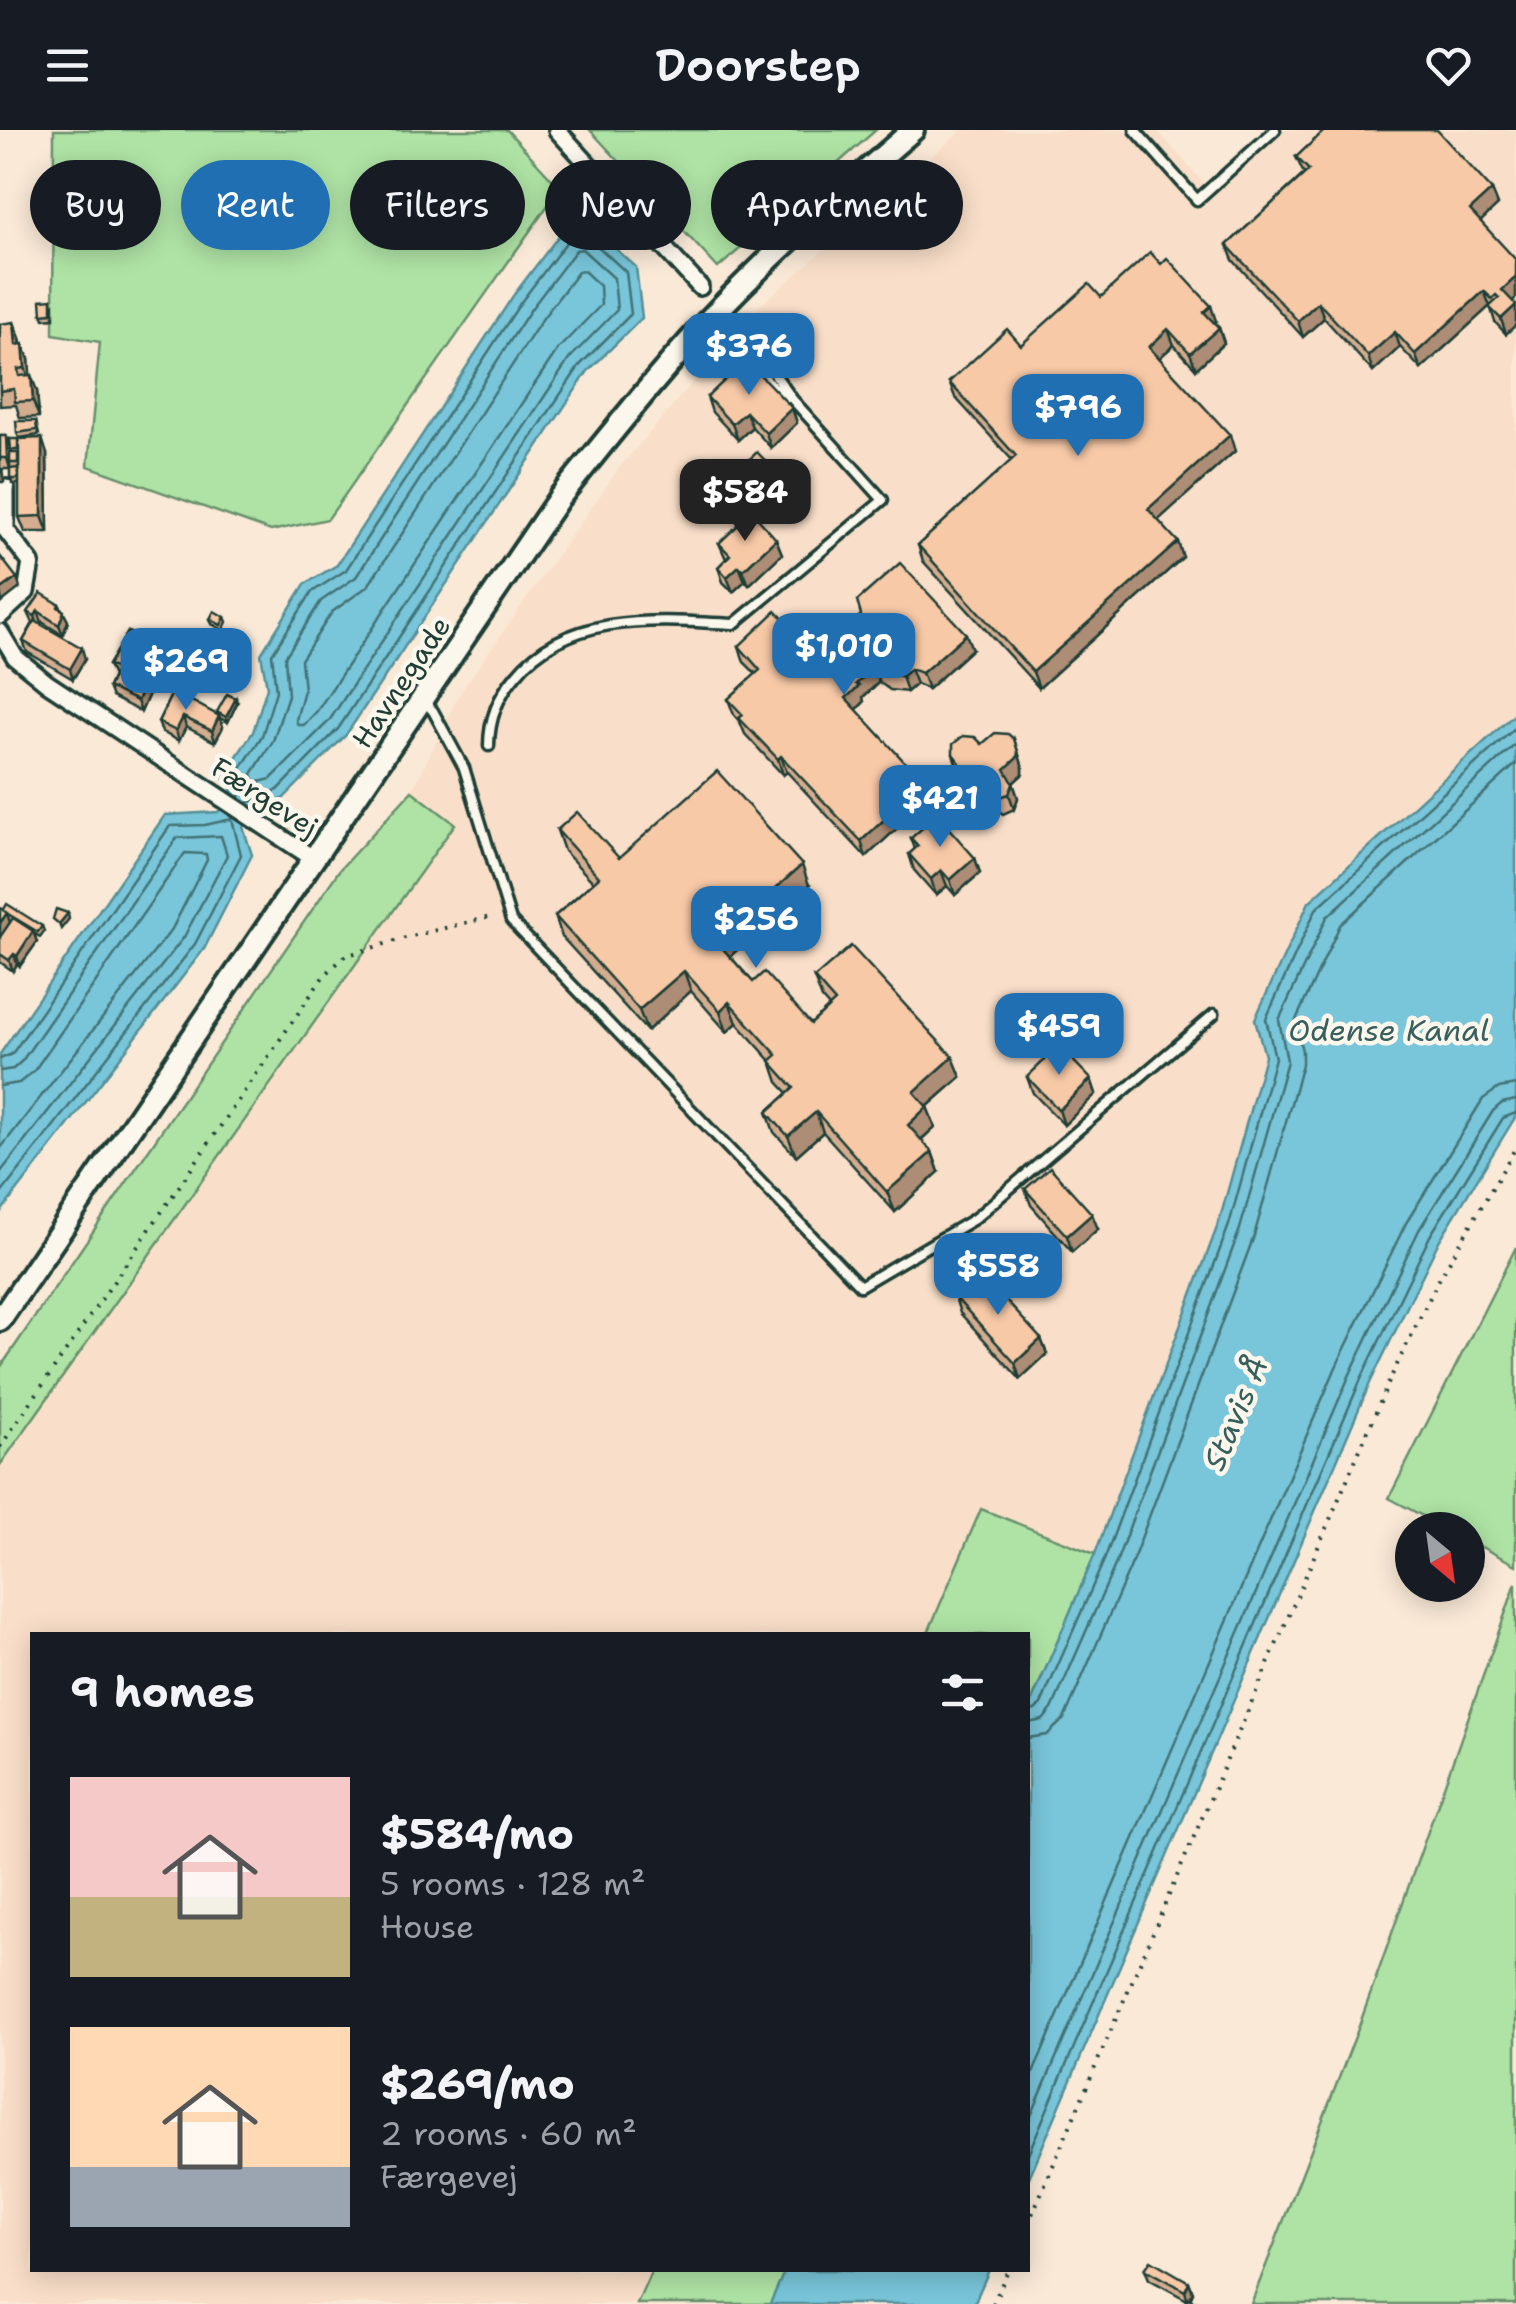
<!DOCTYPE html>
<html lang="en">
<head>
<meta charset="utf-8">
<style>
  body { margin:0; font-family:"Shantell Sans",sans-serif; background:#242831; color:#f1f3f6; height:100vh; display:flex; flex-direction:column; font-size:38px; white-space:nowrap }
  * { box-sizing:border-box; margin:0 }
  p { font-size:32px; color:#9ea1a6 }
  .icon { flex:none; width:55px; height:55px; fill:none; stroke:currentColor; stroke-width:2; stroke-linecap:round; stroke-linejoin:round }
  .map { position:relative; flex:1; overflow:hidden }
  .sheet { position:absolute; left:30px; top:1502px; width:1000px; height:640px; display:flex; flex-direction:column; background:#171b24; border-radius:0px; box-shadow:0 5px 25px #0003 }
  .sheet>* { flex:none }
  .hud { position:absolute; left:30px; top:30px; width:1000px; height:90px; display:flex; gap:20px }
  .needle { width:65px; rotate:151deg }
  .fabs { position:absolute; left:1395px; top:1382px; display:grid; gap:20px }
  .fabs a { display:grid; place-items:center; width:90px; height:90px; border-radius:50%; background:#171b24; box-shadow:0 5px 25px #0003; font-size:50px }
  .price { position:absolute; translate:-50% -85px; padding:0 22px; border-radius:20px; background:#1f6fb2; color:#fff; font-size:32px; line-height:65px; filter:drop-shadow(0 2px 5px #0008) }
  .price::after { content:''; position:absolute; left:50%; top:60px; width:30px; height:22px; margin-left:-15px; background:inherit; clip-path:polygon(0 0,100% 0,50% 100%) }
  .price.selected { background:#222; color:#fff }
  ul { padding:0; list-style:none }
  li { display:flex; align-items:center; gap:30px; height:250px; padding:0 40px }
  li span { display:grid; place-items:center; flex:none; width:280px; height:200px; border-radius:0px; color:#555 }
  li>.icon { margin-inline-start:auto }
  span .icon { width:120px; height:120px; fill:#fffc; stroke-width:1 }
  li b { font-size:42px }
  h2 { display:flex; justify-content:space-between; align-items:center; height:120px; padding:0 40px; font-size:42px }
  .chip { padding:0 35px; border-radius:45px; background:#171b24; box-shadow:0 5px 25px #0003; font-size:35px; line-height:90px }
  .chip.selected { background:#1f6fb2; color:#fff }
  header { display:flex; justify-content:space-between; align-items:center; height:130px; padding:0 40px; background:#171b24; font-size:45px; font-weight:600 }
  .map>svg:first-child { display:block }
  .built { fill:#f9dfc9 }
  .green { fill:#afe3a5; stroke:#67906c; stroke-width:2.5 }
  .water { fill:#79c5d9; stroke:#558f97; stroke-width:2.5 }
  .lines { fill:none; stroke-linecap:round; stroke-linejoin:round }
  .shore { stroke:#437376; stroke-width:2.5 }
  .lane-casing { stroke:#1f3d34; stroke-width:15 }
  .street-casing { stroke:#1f3d34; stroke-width:22 }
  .secondary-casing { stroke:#1f3d34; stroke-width:28 }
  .path { stroke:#1f3d34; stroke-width:4; stroke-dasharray:2.5 8; stroke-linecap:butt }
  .lane { stroke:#fbf7ec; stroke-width:8 }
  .street { stroke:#fbf7ec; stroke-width:15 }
  .secondary { stroke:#fbf7ec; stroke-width:20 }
  .wall { fill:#d4ad90; stroke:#1f3d34; stroke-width:2.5 }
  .shaded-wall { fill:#ad8d75; stroke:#1f3d34; stroke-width:2.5 }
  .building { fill:#f7c9a7; stroke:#1f3d34; stroke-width:2.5 }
  .labels { text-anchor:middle; stroke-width:9; stroke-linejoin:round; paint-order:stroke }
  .street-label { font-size:28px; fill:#1f3d34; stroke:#fbf7ec }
  .water-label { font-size:30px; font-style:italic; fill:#365f5d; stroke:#fbf7ec }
</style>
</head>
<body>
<header><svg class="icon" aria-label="menu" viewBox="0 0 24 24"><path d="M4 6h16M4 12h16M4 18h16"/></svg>Doorstep<svg class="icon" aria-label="heart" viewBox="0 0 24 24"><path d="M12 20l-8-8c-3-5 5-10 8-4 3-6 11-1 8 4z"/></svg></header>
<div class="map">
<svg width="1516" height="2174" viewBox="0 0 1516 2174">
  <rect width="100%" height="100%" fill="#fae9d7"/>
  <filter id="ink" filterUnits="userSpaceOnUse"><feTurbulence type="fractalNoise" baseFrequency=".01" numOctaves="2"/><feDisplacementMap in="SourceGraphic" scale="20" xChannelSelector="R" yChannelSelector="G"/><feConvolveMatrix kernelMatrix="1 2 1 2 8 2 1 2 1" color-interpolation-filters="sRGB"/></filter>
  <g filter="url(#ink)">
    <path class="built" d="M962 0H1157L1207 57 1269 0H1516V583L1309 773 1255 889 1265 925 1219 1092 1095 1424 981 1379 927 1505H32V2140H652L637 2174H0V1335L454 694 412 661 461 561 620 337 754 181Z"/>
    <g class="green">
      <path d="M54 0H507L560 58 328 389 271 401 88 336 100 212 53 204Z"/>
      <path d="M590 0H876L718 138Z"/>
      <path d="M412 661 455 694 0 1335V1238L340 739Z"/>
      <path d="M1516 1117V1435L1468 1410V1400H1449L1389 1368Z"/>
      <path d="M981 1379 1095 1424 1028 1580V1505H927Z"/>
      <path d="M1516 1453V2174H1251L1358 1899Z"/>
      <path d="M652 2140H785L770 2174H637Z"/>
    </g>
    <g class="water">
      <path d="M576 83 636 137 642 188 588 241 346 605 283 669 257 678 243 697 252 725 204 819 0 1083V924L165 685 218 682 232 662 229 652 223 647 253 602 267 557 261 524 305 454 337 435 513 166Z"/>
      <path d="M1516 583V986L1439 1111 1370 1253 1028 2050V1580L1095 1424 1219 1092 1265 926 1255 889 1309 772Z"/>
      <path d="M785 2140H989L974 2174H770Z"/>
    </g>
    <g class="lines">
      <g class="shore">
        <path d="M582 119 614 148 617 180 570 228 329 591 271 649 255 653 252 644 273 611 288 565 285 527 321 471 356 447 531 179 576 120Z"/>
        <path d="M584 141 600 156 601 175 558 219 317 581 304 595H298L296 590 304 560 301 530 332 482 368 456 543 188 578 142Z"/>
        <path d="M240 668 242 660 238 643 262 606 276 561 272 524 312 462 346 440 521 172 574 102 580 100 626 142 631 184 580 235 338 599 278 660 248 673"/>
        <path d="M0 929 12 924 170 696 205 695 232 689 241 725 195 814 0 1065"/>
        <path d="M0 941 13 939 22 931 177 708 221 706 227 725 184 807 0 1043"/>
        <path d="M0 956 19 953 34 941 185 723 206 724 207 730 172 799 0 1019"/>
        <path d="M1028 1581 1035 1580 1041 1574 1105 1428 1229 1095 1275 928 1266 889 1316 779 1516 597"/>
        <path d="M1028 1593 1043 1590 1052 1579 1116 1433 1240 1099 1287 931 1279 890 1327 787 1516 614"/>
        <path d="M1028 1608 1047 1605 1064 1589 1130 1438 1254 1106 1302 934V921L1295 892 1340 795 1516 634"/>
        <path d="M1028 1955 1336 1237 1406 1093 1483 969 1499 958 1516 955"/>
        <path d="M1028 1993 1350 1244 1419 1100 1493 981 1502 973 1516 970"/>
        <path d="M1028 2024 1361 1249 1430 1106 1503 988 1516 983"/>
      </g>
      <g class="lane-casing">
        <g id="lane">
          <path d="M1135 0 1197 70 1275 0"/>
          <path d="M710 189 773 256 788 267"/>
          <path d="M423 570 433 581 464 638 511 791 860 1156 974 1089 1214 884"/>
          <path d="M489 616C489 588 498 566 516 545 568 481 659 490 734 494L883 370 793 270 765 230 722 182"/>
        </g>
      </g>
      <g class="street-casing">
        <g id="street">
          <path d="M557 0 700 157"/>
          <path d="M0 486 26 462 31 433 6 400V358"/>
          <path d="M0 502 15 527 47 553 314 729"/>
        </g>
      </g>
      <g class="secondary-casing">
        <path id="secondary" d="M0 1190 559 368C612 303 664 236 722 176 782 114 847 57 913 0"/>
      </g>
      <g class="path">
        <path d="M0 1317 323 847 345 826 412 806 494 786"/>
        <path d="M1028 2094 1391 1247 1437 1153 1516 1017"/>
        <path d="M993 2174 1008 2140"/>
      </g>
      <use href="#lane" class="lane"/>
      <use href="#street" class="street"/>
      <use href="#secondary" class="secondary"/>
    </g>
    <g class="wall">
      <path d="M1296 27 1492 60 1498 75 1480 91 1513 171 1506 204 1495 192 1490 176 1421 239 1400 217 1373 242 1324 188 1303 207 1233 130 1227 115 1304 44Z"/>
      <path d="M1101 167 1216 191 1214 193 1219 198 1224 213 1196 239 1174 215 1159 228 1235 321 1158 390 1183 427 1039 558 923 431 918 415 1012 330 955 267 949 252 1021 215Z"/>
      <path d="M54 174V188L44 189 42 184Z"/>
      <path d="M0 194 20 208 21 214 29 229 30 245 37 261 39 287 20 288 16 275 0 276Z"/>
      <path d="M759 206 803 217 782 237 763 216Z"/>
      <path d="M707 267 792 278 797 293 771 318 752 297 738 310 712 282Z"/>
      <path d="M36 291 39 305 19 308 17 303Z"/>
      <path d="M0 306H6L10 317V323H12L10 309 47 324 48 402H25L19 387V354H12L10 339H2L4 352H0Z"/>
      <path d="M734 344 779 345 783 356 760 378 738 354Z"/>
      <path d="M776 409 782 424 749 455 745 451 733 462 723 452 718 437 726 429 719 413Z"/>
      <path d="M59 474 68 491 63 505 42 492 40 494 85 529 73 549 27 522 23 511 33 493 28 482Z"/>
      <path d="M225 487 227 492 223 500 212 494 210 489Z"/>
      <path d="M128 502 145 518 136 534 131 532 150 542 154 552 141 582 112 567 108 557 113 546 108 535Z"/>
      <path d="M848 512 972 519 928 559 916 554 907 562 890 560 879 552 863 567 864 572 856 580 930 668 866 727 787 642 783 645 745 604 740 592 734 585 728 569 756 544 744 532 739 516 841 537 853 526Z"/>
      <path d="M173 561 219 586 217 582 237 573 228 592 220 588 223 597 215 612 186 597 179 611 162 602 158 592Z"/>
      <path d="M1014 609 1023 638V644L1013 653 1018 668 1014 679 1003 684 990 674 978 684H961L952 668 947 653 957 636 953 624 982 614Z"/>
      <path d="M557 700 619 728 809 755 730 826 753 852 811 894 829 877 822 869 814 848 961 947 927 977 935 997 921 1010 932 1022 939 1042 895 1082 823 1002 796 1026 774 1002 767 982 788 963 778 952 771 931 737 893 727 902 691 861 647 901 562 807 555 786 593 752 564 721Z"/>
      <path d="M911 708 975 728 980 743 955 765 947 756 936 765 914 740 909 724 915 719Z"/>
      <path d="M0 778 42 796 44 801 40 807 34 803 37 812 20 836 17 834 13 841 0 832Z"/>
      <path d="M1027 947 1091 949 1096 964 1064 995 1033 963Z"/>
      <path d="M1025 1059 1098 1099 1072 1122 1031 1075Z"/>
      <path d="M955 1167 1041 1209 1047 1224 1020 1249 960 1183Z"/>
      <path d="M1145 2139 1189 2152 1193 2162 1190 2169 1197 2174H1185L1187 2170 1149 2149Z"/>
    </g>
    <g class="shaded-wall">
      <path d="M1492 60 1498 75 1476 96 1470 80Z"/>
      <path d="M1516 147V168L1508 175 1502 160Z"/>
      <path d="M1484 161 1490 176 1421 239 1415 224Z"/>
      <path d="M1318 172 1324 188 1303 207 1298 191Z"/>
      <path d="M1516 175V195L1506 204 1501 189Z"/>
      <path d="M1211 176 1216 191 1210 197 1204 182Z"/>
      <path d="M14 192 20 208 22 230 16 215Z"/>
      <path d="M1219 198 1224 213 1196 239 1190 223Z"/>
      <path d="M1168 199 1174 215 1155 232 1149 217Z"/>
      <path d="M1395 202 1400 217 1373 242 1368 226Z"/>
      <path d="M799 207 803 217 782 237 779 226Z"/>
      <path d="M23 214 29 229 31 254 25 238Z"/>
      <path d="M31 245 37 261 39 287 33 271Z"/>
      <path d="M792 278 797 293 771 318 766 303Z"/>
      <path d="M746 282 752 297 738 310 732 294Z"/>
      <path d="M1230 305 1235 321 1154 394 1148 379Z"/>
      <path d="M6 306 10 317V339L7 328Z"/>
      <path d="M42 308 47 324 48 402 42 386Z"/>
      <path d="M779 345 783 356 760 378 756 367Z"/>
      <path d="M776 409 782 424 749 455 743 440Z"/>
      <path d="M1178 412 1183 427 1039 558 1033 542Z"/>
      <path d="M739 436 745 451 733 462 727 447Z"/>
      <path d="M17 448 20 458 2 472 0 460Z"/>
      <path d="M59 474 68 491 63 505 59 495 58 477Z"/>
      <path d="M38 481 42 492 38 497 35 486Z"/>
      <path d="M966 504 972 519 928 559 922 543Z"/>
      <path d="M141 508 145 518 136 534 133 524Z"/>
      <path d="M82 518 85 529 73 549 70 539Z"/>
      <path d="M874 537 879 552 863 567 864 572 852 584 846 568 856 554Z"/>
      <path d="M910 539 916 554 907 562 902 546Z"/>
      <path d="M150 542 154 552 141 582 137 571Z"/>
      <path d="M236 568 237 573 228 592 226 587Z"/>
      <path d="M219 586 223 597 215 612 212 601Z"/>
      <path d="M183 587 186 597 179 611 176 601Z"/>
      <path d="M1014 609 1023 638V644L1013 653 1018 668 1014 679 1009 664 1005 639Z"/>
      <path d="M781 626 787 642 783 645 778 629Z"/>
      <path d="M924 653 930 668 866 727 861 711Z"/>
      <path d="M985 659 990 674 978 684 972 669Z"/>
      <path d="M975 728 980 743 955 765 950 750Z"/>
      <path d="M802 735 809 755 724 832 716 811Z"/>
      <path d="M941 740 947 756 936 765 931 749Z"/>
      <path d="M7 783 10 793 0 809V793Z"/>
      <path d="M68 783 69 789 61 799 59 794Z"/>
      <path d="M33 801 37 812 20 836 17 826Z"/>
      <path d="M14 824 17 834 13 841 9 830Z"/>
      <path d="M684 841 691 861 647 901 639 880Z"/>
      <path d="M729 872 737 893 727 902 720 881Z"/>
      <path d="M953 927 961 947 921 982 914 962Z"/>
      <path d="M1091 949 1096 964 1064 995 1059 980Z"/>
      <path d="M927 977 935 997 915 1015 908 995Z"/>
      <path d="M816 982 823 1002 796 1026 788 1006Z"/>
      <path d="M932 1022 939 1042 895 1082 887 1062Z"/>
      <path d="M1092 1084 1098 1099 1072 1122 1067 1106Z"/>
      <path d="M1041 1209 1047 1224 1020 1249 1015 1233Z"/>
      <path d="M1189 2152 1193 2162 1188 2171 1185 2161Z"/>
    </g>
    <g class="building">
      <path d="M1325 0H1437L1492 60 1470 80 1516 130V147L1502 160 1516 175 1501 189 1489 177 1499 168 1496 165 1492 169 1484 161 1415 224 1395 202 1368 226 1318 172 1298 191 1227 115 1309 40 1296 27Z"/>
      <path d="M1150 122 1161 134 1167 128 1211 176 1204 182 1219 198 1190 223 1168 199 1149 217 1230 305 1148 379 1178 412 1033 542 918 415 1016 326 949 252 1007 199 1021 215 1089 154 1101 167Z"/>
      <path d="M52 169V183L42 184 41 170Z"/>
      <path d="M780 186 799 207 779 226 759 206Z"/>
      <path d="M14 192 16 215 23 214 25 238 18 239 19 246 31 245 33 271 15 272 14 259 0 261V194Z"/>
      <path d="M746 230 792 278 766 303 746 282 732 294 707 267Z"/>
      <path d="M16 291H36L37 300 17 303Z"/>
      <path d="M0 306H6L7 328H0Z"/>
      <path d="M42 308V386L19 387V309Z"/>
      <path d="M10 309H18V320H11Z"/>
      <path d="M757 322 779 345 756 367 734 344Z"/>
      <rect x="10" y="323" width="8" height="10"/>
      <path d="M18 338V349H10V339Z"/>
      <path d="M752 382 776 409 743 440 739 436 727 447 718 437 730 425 719 413Z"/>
      <path d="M0 426 17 448 0 460Z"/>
      <path d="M900 433 966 504 922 543 910 539 902 546 885 545 874 537 856 554 859 556 846 568 924 653 861 711 781 626 778 629 739 588 743 585 728 569 760 540 739 516 776 481 814 522 820 515 841 537 857 522 848 512 849 496 861 485 857 471Z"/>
      <path d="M41 463 59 474 58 477 64 481 59 495 38 481 35 486 28 482Z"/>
      <path d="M214 481 225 487 221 495 210 489Z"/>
      <path d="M35 491 82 518 70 539 23 511Z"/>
      <path d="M128 502 141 508 133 524 127 521 124 529 150 542 137 571 108 557 117 539 108 535Z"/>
      <path d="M173 561 219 586 212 601 183 587 176 601 158 592Z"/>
      <path d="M227 564 236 568 226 587 217 582Z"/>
      <path d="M995 603 1008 604 1014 609 1018 622 1017 628 1005 639 1013 653 1009 664 997 668 985 659 972 669 956 668 947 653 948 646 960 633 953 624V614L963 606 975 607 982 614Z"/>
      <path d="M717 641 802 735 716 811 753 852 764 842 811 894 835 872 814 848 851 816 953 927 914 962 927 977 908 995 932 1022 887 1062 816 982 788 1006 767 982 794 958 770 931 777 925 729 872 720 881 684 841 639 880 555 786 599 747 557 700 577 682 619 728Z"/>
      <path d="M937 685 975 728 950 750 941 740 931 749 909 724 918 716 911 708Z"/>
      <path d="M7 774 42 796 38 802 3 781Z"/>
      <path d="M0 778 7 783 0 793Z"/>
      <path d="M56 779 68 783 59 794 53 789Z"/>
      <path d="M13 788 33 801 17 826 14 824 9 830 0 824V807Z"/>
      <path d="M1059 916 1091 949 1059 980 1027 947Z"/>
      <path d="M1050 1037 1092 1084 1067 1106 1025 1059Z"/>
      <path d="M981 1143 1041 1209 1015 1233 955 1167Z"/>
      <path d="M1151 2130 1189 2152 1185 2161 1145 2139Z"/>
      <path d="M1188 2168 1196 2172V2174H1185Z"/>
    </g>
  </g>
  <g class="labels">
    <g class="street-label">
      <text transform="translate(401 552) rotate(-56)" y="10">Havnegade</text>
      <text transform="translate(265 667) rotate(33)" y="10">Færgevej</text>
    </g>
    <g class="water-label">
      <text x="1389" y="911">Odense Kanal</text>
      <text transform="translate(1236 1284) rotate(-67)" y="10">Stavis Å</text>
    </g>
  </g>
</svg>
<div class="fabs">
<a><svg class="needle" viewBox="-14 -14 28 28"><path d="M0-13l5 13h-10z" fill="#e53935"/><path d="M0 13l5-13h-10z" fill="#9ea1a6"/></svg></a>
</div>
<b class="price" style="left:749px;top:268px">$376</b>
<b class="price" style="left:1078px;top:329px">$796</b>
<b class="price selected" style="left:745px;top:414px">$584</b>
<b class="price" style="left:844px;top:568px">$1,010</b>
<b class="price" style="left:186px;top:583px">$269</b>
<b class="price" style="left:940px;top:720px">$421</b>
<b class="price" style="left:756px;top:841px">$256</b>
<b class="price" style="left:1059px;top:948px">$459</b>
<b class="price" style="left:998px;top:1188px">$558</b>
<div class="hud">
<a class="chip">Buy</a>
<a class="chip selected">Rent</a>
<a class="chip">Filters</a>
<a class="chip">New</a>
<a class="chip">Apartment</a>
</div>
<section class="sheet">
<h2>9 homes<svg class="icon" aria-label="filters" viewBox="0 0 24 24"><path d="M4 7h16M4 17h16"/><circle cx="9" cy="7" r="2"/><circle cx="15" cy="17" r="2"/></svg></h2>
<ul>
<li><span style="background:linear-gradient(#f6c9c9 60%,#c2b280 0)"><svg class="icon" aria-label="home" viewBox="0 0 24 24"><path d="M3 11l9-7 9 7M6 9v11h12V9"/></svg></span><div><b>$584/mo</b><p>5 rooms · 128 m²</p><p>House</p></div></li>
<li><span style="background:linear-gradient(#ffd9b3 70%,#9aa5b1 0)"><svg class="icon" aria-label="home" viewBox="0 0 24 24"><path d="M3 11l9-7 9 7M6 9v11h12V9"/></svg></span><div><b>$269/mo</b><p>2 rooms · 60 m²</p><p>Færgevej</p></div></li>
</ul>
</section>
</div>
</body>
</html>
